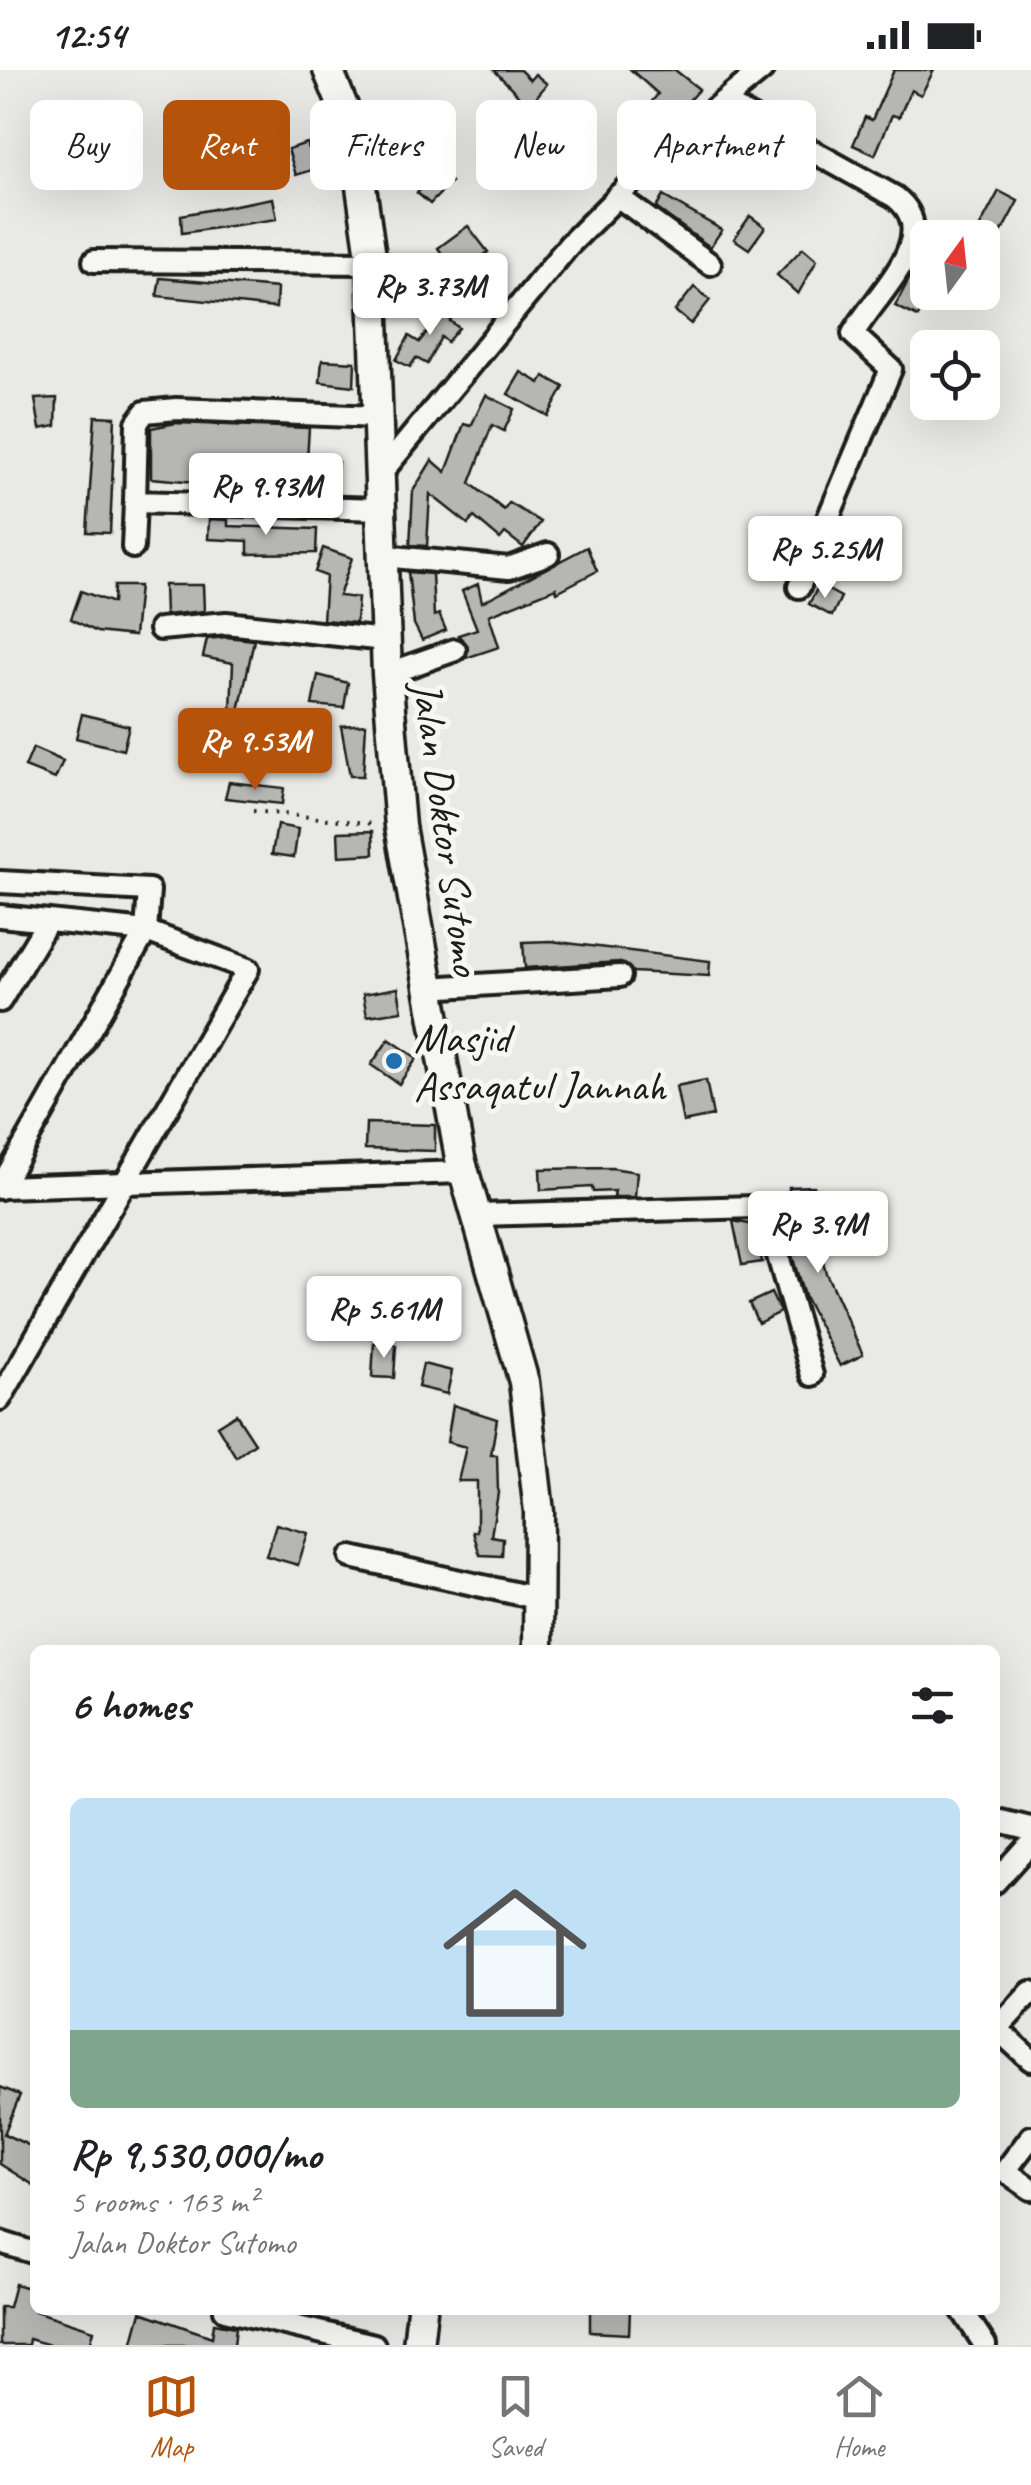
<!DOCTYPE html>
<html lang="en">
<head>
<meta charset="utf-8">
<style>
  body { margin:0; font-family:Caveat,sans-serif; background:#f2f2f2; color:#202124; height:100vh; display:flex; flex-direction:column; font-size:38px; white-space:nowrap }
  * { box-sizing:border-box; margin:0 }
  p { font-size:32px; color:#757577 }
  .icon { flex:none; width:55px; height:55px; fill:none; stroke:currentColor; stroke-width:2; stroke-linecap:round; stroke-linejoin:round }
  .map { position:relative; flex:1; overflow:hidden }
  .sheet { position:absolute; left:30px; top:1575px; width:970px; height:670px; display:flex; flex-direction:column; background:#fff; border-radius:15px; box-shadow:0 10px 40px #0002 }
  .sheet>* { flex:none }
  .guide { position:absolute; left:30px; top:30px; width:972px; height:90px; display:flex; gap:20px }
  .needle { width:65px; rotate:15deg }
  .fabs { position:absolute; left:910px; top:150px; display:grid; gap:20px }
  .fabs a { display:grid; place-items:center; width:90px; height:90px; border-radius:15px; background:#fff; box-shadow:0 10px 40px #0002; font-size:50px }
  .price { position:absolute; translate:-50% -85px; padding:0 22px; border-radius:10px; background:#fff; color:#222; font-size:32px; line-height:65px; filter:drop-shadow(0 2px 5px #0008) }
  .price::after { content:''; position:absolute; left:50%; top:60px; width:30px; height:22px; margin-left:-15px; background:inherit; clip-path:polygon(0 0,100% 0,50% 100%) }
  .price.current { background:#b45309; color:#fff }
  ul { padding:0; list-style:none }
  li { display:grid; align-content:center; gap:20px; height:530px; padding:0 40px }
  li span { display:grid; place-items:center; height:310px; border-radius:15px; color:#555 }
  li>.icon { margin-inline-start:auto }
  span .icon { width:180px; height:180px; fill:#fffc; stroke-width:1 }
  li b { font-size:42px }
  h2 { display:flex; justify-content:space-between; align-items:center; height:120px; padding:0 40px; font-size:42px }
  .tag { padding:0 35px; border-radius:15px; background:#fff; box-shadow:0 10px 40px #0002; font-size:35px; line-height:90px }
  .tag.current { background:#b45309; color:#fff }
  .status { display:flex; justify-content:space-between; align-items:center; height:70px; padding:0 50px; background:#fff; direction:ltr }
  .status svg { height:28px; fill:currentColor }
  .tab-bar { display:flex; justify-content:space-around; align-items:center; height:140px; border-top:2px solid #e0e0e0; background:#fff; font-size:28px; color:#757577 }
  .tab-bar a { display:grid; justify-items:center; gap:5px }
  .tab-bar .current { color:#b45309 }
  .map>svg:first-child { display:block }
  .building { fill:#b6b6b3; stroke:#1c1c1c; stroke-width:2.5 }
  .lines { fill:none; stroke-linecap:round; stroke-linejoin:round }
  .street-casing { stroke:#1c1c1c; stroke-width:28 }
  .secondary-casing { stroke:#1c1c1c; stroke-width:35 }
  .path { stroke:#1c1c1c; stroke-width:4; stroke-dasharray:2.5 8; stroke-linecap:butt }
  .street { stroke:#f6f6f2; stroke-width:20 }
  .secondary { stroke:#f6f6f2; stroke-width:28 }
  .poi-dot { fill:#1f6fb2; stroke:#f6f6f2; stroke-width:4 }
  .labels { text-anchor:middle; stroke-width:10; stroke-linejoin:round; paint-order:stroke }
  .street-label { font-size:42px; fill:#1c1c1c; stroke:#f6f6f2 }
  .poi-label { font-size:42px; fill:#1c1c1c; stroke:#f6f6f2; text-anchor:start }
</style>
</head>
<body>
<div class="status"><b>12:54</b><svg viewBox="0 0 49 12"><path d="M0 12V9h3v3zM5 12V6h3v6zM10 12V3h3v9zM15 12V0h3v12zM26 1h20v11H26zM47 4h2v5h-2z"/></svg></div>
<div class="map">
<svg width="1031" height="2275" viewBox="0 0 1031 2275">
  <rect width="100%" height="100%" fill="#e9e9e5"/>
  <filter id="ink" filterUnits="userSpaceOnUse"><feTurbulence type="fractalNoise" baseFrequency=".01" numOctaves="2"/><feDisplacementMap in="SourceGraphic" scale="20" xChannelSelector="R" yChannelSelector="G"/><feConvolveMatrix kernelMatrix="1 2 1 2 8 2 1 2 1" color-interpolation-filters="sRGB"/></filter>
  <g filter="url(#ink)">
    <g class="building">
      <path d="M494 0H520L530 10 535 4 547 14 524 42 511 32 518 25Z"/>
      <path d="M631 0H675L699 19 652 72 633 55 658 24Z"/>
      <path d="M894 0H934L921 25 911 20 899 47 892 45 875 85 853 75 865 47 872 50Z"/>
      <path d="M734 53 795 87 785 108 721 75Z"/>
      <path d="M538 60 554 77 536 93 520 77Z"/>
      <path d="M307 73 316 99 296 105 288 79Z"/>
      <path d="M439 100 451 112 430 134 417 123Z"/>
      <path d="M999 121 1018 131 995 174 976 164Z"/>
      <path d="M663 126 722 160 710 177 656 138Z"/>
      <path d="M273 128 277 149 182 163 181 145Z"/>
      <path d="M750 146 765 157 749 179 734 169Z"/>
      <path d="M468 156 488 182 457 204 438 178Z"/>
      <path d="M803 178 817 190 798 224 777 205Z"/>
      <path d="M919 190 928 195V215L918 230 924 233 918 247 895 236Z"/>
      <path d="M160 208 277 218 276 238 157 226Z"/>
      <path d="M694 217 710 230 691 254 675 241Z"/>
      <path d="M454 228 460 233 450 251 459 258 447 272 441 267 427 294 416 288 410 297 396 290 409 266 419 272Z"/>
      <path d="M322 290 355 292 354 316 320 312Z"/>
      <path d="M521 302 540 313 544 306 564 317 548 346 508 324Z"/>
      <path d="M486 325 514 339 504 361 492 355 470 413 504 440 509 433 541 452 523 477 505 463 500 469 474 447 468 454 430 424 427 476 410 475 413 421 432 390 446 402 464 354 471 356Z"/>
      <path d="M57 328 56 356 40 359 35 329Z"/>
      <path d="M95 346 115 347 110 463 87 462Z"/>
      <path d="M176 353 309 358 307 389 338 392 335 413 305 409V414H285L242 409 208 413 151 408V358Z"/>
      <path d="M209 449 228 450V456L317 459 316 483 248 484V471L208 469Z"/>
      <path d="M587 477 597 501 557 522 556 518 489 545 499 577 466 588 468 576 458 565 477 559 462 521 478 514 482 532Z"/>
      <path d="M323 478 352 488 339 526 358 528 356 553 323 550 326 506 315 502Z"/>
      <path d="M408 502 432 504 434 546 439 544 446 560 422 570 414 554Z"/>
      <path d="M164 515H203L204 541 165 545Z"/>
      <path d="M819 515 841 527 832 546 809 534Z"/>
      <path d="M114 516H139L134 566 97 562 71 549 81 521 113 533Z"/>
      <path d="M226 567 254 570 239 641 231 640 233 593 203 587 207 569Z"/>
      <path d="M318 605 348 613 344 638 312 635Z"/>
      <path d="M82 644 129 656 123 680 76 668Z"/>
      <path d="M366 654 363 706H350L341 656Z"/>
      <path d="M33 678 63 691 55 709 25 697Z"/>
      <path d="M229 712 284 718 282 734 225 728Z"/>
      <path d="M277 755 298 759 294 787 272 784Z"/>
      <path d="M373 761 374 784 339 786 338 762Z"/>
      <path d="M551 871 710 891 709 906 633 902 619 892 525 898 523 872Z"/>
      <path d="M398 918 402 941 367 946 363 924Z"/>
      <path d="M389 969 417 988 399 1014 371 995Z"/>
      <path d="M706 1010 713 1046 683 1052 676 1016Z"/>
      <path d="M366 1053 435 1055V1081L365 1079Z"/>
      <path d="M612 1098 637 1102 635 1127H614L615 1121 593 1122 592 1117 541 1120 540 1099Z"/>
      <path d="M814 1116 819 1162H815L826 1203 863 1285 840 1296 804 1226 790 1178 789 1117Z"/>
      <path d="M733 1151 755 1155 762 1192 742 1195Z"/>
      <path d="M771 1223 780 1242 758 1253 749 1233Z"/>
      <path d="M374 1273 396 1275 394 1308 372 1307Z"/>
      <path d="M423 1294 452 1301 447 1324 418 1317Z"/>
      <path d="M453 1335 497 1349 491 1385H497L498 1423 491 1466 503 1468 502 1486 480 1485 473 1462H477V1411H458L466 1377 447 1372Z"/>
      <path d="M236 1344 255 1373 236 1387 217 1356Z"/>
      <path d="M276 1454 308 1463 298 1495 266 1486Z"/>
      <path d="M0 2017 20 2025 4 2064 35 2078V2116L0 2094Z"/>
      <path d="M15 2214 35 2220V2241L94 2260 90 2275H50L29 2269 28 2275H0V2237H9Z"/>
      <path d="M590 2240H630L629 2264 590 2262Z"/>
      <path d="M141 2242 212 2267 214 2253 236 2257 234 2275H132Z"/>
    </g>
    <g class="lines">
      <g class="street-casing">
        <g id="street">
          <path d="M724 32 895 127C945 166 875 224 853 264L891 299 799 517"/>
          <path d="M617 126 710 194"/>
          <path d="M94 191 372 193"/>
          <path d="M378 347 176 339 145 342 137 353 135 432 381 439"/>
          <path d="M382 402 569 175 666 78 762 0"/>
          <path d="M133 477 135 432"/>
          <path d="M383 486 509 498 548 484"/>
          <path d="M160 559 226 553 385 570"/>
          <path d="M387 604 455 580"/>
          <path d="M0 812 149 820 146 861 0 1118"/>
          <path d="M0 846 146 861 248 899 0 1329"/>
          <path d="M428 918 620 906"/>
          <path d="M0 931 48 851"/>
          <path d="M1 1117 464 1102"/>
          <path d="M478 1145 755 1137 767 1147 812 1305"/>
          <path d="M351 1487 541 1529"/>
          <path d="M995 1750 1031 1759"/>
          <path d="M995 1812 1031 1772"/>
          <path d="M995 1957 1031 1990"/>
          <path d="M995 1961 1031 1922"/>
          <path d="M1031 2067 1005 2101 1031 2119"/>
          <path d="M0 2172 35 2183"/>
          <path d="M225 2240 374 2275"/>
          <path d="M962 2240 985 2275"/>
        </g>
      </g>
      <g class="secondary-casing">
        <g id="secondary">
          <path d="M328 0 353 61 372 193 387 604 400 756 460 1088 524 1312 539 1442 538 1580"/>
          <path d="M418 2275 422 2240"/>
        </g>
      </g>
      <path class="path" d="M253 741 376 754"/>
      <use href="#street" class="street"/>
      <use href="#secondary" class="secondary"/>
    </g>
  </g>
  <circle class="poi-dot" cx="394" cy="991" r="10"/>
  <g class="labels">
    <g class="street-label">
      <text transform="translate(448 758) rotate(82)" y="15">Jalan Doktor Sutomo</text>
    </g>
    <g class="poi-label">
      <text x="414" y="982">Masjid<tspan x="414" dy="48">Assaqatul Jannah</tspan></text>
    </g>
  </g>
</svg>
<div class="fabs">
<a><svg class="needle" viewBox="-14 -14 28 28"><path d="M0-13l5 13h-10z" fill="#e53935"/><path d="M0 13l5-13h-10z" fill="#757577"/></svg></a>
<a><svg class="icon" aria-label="locate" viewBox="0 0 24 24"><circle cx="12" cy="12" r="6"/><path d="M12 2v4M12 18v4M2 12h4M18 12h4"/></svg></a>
</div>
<b class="price" style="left:430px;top:268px">Rp 3.73M</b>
<b class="price" style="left:266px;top:468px">Rp 9.93M</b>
<b class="price" style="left:825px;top:531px">Rp 5.25M</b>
<b class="price current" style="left:255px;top:723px">Rp 9.53M</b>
<b class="price" style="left:818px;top:1206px">Rp 3.9M</b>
<b class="price" style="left:384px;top:1291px">Rp 5.61M</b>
<div class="guide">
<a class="tag">Buy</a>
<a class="tag current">Rent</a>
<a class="tag">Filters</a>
<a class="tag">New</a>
<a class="tag">Apartment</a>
</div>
<section class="sheet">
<h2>6 homes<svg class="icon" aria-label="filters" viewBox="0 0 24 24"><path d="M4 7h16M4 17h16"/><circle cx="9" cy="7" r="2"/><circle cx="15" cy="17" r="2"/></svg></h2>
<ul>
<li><span style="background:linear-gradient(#bfe0f5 75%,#7fa58c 0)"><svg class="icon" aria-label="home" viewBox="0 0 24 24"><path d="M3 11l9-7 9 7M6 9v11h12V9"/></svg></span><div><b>Rp 9,530,000/mo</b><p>5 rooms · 163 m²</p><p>Jalan Doktor Sutomo</p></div></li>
</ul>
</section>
</div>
<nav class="tab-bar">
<a class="current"><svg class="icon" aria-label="map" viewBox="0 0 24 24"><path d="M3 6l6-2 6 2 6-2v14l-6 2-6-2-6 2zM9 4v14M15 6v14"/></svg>Map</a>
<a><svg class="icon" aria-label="saved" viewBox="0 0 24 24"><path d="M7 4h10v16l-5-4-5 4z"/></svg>Saved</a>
<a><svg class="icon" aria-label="home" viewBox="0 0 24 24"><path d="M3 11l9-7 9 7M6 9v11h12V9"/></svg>Home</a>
</nav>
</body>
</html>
